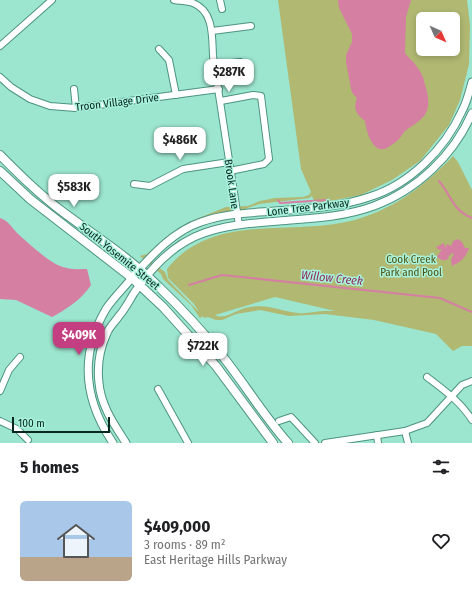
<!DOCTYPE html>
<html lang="en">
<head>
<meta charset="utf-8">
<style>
  body { margin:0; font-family:"Fira Sans Condensed",sans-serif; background:#f6f6f6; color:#202124; height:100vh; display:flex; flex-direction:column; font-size:15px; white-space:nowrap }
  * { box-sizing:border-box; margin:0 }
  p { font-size:13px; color:#757577 }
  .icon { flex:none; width:22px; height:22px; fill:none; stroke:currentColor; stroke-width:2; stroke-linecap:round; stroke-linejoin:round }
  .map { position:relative; height:443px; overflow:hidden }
  .panel { display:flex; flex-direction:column; background:#fff; flex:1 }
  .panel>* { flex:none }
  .needle { width:26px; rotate:135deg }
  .buttons { position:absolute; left:416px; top:12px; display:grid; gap:8px }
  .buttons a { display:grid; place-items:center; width:44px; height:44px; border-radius:6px; background:#fff; box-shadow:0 2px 6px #0003; font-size:20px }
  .scale { position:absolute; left:12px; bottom:10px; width:98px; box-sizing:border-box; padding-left:4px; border:2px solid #08271f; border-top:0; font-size:11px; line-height:14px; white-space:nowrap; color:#08271f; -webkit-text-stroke:3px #a9f2dc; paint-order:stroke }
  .price { position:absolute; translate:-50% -34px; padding:0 9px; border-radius:8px; background:#fff; color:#222; font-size:13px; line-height:26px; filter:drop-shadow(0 1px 2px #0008) }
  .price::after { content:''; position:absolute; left:50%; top:24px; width:12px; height:9px; margin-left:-6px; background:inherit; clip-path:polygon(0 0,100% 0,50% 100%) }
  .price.selected { background:#c43f81; color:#fff }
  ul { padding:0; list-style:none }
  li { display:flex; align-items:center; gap:12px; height:100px; padding:0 20px }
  li span { display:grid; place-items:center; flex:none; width:112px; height:80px; border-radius:6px; color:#555 }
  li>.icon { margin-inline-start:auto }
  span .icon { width:48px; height:48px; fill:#fffc; stroke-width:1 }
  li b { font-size:17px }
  h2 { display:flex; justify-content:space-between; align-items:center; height:48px; padding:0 20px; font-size:17px }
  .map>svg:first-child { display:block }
  .green { fill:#b0b872; fill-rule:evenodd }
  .water { fill:#d57fa3 }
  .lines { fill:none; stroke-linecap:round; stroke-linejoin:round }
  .stream { stroke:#d57fa3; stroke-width:2 }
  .minor-casing { stroke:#4c9480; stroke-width:8 }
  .tertiary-casing { stroke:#4c9480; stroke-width:9 }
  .secondary-casing { stroke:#4c9480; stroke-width:10 }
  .minor { stroke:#fff; stroke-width:6 }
  .tertiary { stroke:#fff; stroke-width:7 }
  .secondary { stroke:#fff; stroke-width:8 }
  .labels { text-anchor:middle; stroke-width:3; stroke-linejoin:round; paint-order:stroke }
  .street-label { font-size:11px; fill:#08271f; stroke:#a9f2dc }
  .park-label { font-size:11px; fill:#4d5210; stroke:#a9f2dc }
  .water-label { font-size:12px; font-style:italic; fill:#8c275a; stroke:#a9f2dc }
</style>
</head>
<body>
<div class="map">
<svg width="472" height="443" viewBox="0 0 472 443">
  <rect width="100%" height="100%" fill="#9ce5cf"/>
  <path class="green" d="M278 0H467L470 25 469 64 460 100 449 125 420 161 392 180 361 195 336 200 315 203 312 196 309 198 259 204 242 210 225 212 208 217 146 258 165 272 168 280 199 312 194 304 168 278 167 269C214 210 295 238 358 219 397 207 426 184 453 156L458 162 472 190V346H462L453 351 436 334 374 320 325 314 289 316 260 310 236 314 222 320H216L208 317 204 318 203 316 200 318 191 305 163 279 161 274 140 256 147 254 166 237 189 222 226 207 248 206 260 201 275 198 303 197 309 195 311 192 301 169ZM423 19H453V49H423ZM275 297 335 311C332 311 329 311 326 311 317 311 308 314 298 313 280 311 269 304 250 307 238 308 225 321 215 315Z"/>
  <g class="water">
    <path d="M338 0H411L406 17 405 53C408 58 414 61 417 67 424 76 424 81 427 92 432 115 422 119 405 131 402 134 401 138 397 141 394 143 391 146 387 148 373 155 366 131 365 121 356 114 353 109 357 98L353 94 351 89 346 62V55L352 42V34L339 8Z"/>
    <path d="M0 218C7 220 11 226 16 232 26 241 50 264 63 267 71 270 79 269 87 269L91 285C82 299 67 309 52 317L16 300 0 299Z"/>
    <path d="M458 239 462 242 465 248H469C466 257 461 262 452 266L451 259 454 254 452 253 448 257 449 258C444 262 441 260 437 257L442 249 439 250 436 247 444 243 445 248 447 244 451 246 453 241Z"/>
  </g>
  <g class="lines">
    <g class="stream">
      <path d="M439 181C452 196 451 209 472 218"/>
      <path d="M278 200 280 203 327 200"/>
      <path d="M189 285 222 275 440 298 472 312"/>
    </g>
    <g class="minor-casing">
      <g id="minor">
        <path d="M174 0C180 1 188 1 193 3 214 11 212 37 213 56L239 225"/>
        <path d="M220 0 222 9"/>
        <path d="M212 31 251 26"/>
        <path d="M0 46 52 0"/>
        <path d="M159 49 169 60 176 95"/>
        <path d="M215 65 240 62"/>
        <path d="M0 77 11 87 30 99 50 106 76 108 219 89"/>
        <path d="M74 89 76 108"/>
        <path d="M221 101 253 95 261 96 269 159 264 164 230 171"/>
        <path d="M134 184 150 186 183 169 229 162"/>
        <path d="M427 377C444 390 461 402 472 420"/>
        <path d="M158 389 188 443"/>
        <path d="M0 391 9 370 20 357"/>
        <path d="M0 421 17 429 28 440"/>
        <path d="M279 421 291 417 315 443"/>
        <path d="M405 431 408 443"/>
        <path d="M377 435 378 443"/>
        <path d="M325 443 405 431 427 423 462 385 472 381"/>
      </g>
    </g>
    <g class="tertiary-casing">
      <g id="tertiary">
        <path d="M113 443C84 400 79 355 106 309 114 297 126 286 135 274 153 254 174 231 201 222 228 212 259 213 288 210 315 208 343 206 369 197 409 185 445 149 462 111 467 102 469 92 472 82"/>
        <path d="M126 443C114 424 101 406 99 383 97 366 100 348 107 333 110 326 115 322 119 316 125 309 129 301 134 293 151 268 175 243 204 233 231 223 262 223 290 220 318 218 347 216 374 206 417 190 454 155 472 113"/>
      </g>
    </g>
    <g class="secondary-casing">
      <g id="secondary">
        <path d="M0 155C20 175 40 195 63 212 95 236 130 258 159 287 182 309 204 333 224 358 246 386 264 416 288 443"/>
        <path d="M0 171 30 199 132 278 163 307 216 366 273 443"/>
      </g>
    </g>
    <use href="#minor" class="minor"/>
    <use href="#tertiary" class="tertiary"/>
    <use href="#secondary" class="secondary"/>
  </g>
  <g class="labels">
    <g class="street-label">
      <text transform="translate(117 102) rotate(-7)" y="4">Troon Village Drive</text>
      <text transform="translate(232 184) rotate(82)" y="4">Brook Lane</text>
      <text transform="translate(308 207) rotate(-7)" y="4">Lone Tree Parkway</text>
      <text transform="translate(120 256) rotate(39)" y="4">South Yosemite Street</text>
    </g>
    <g class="park-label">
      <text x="411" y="263">Cook Creek<tspan x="411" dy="13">Park and Pool</tspan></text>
    </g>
    <g class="water-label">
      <text transform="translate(332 278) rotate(6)" y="4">Willow Creek</text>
    </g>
  </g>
</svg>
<div class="buttons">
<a><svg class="needle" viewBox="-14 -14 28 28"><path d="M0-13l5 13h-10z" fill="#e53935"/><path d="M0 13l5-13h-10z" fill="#757577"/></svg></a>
</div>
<div class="scale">100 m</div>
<b class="price" style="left:229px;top:93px">$287K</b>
<b class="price" style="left:180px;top:161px">$486K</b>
<b class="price" style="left:74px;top:208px">$583K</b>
<b class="price selected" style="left:79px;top:356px">$409K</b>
<b class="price" style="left:203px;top:367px">$722K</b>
</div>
<section class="panel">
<h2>5 homes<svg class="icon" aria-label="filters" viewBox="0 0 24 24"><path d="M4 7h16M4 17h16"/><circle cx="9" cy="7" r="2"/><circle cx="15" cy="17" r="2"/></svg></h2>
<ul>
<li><span style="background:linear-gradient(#a9c7e8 70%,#b9a48a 0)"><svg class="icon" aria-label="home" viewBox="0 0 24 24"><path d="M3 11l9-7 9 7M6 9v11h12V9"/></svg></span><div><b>$409,000</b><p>3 rooms · 89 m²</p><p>East Heritage Hills Parkway</p></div><svg class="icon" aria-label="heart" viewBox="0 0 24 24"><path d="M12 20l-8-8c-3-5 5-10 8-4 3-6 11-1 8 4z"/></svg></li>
</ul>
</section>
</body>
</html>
